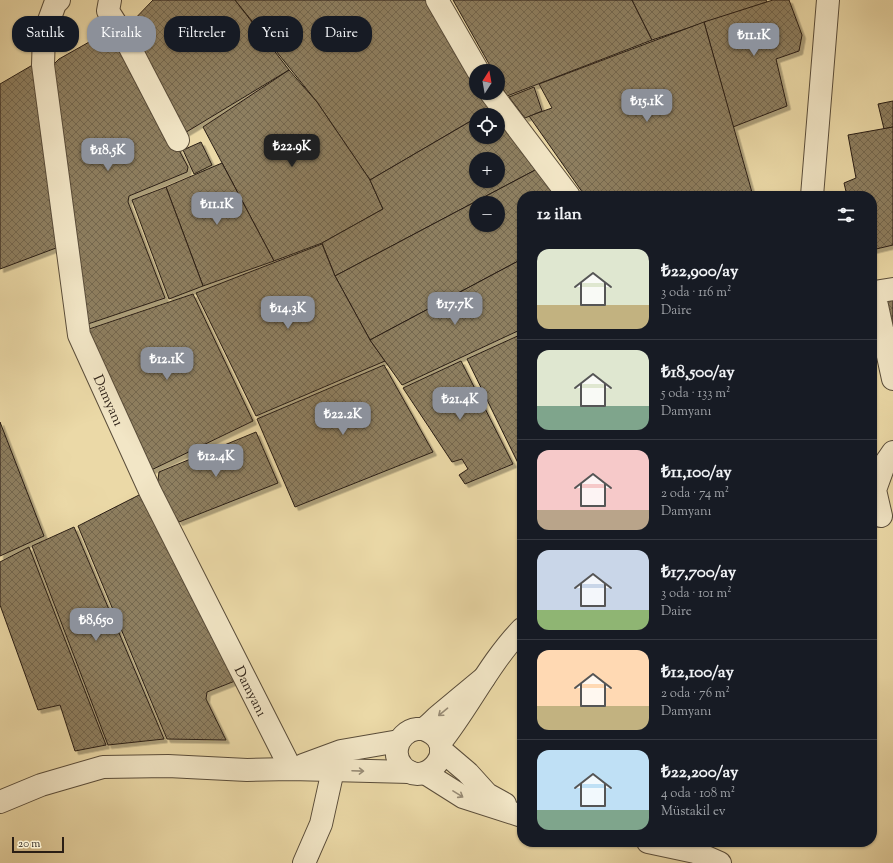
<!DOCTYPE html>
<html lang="tr">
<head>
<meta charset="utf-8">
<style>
  body { margin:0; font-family:"Sorts Mill Goudy",serif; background:#20242c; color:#f1f3f6; height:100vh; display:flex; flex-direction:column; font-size:15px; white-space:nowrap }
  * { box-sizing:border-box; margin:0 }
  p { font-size:13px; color:#9ea1a6 }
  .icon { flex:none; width:22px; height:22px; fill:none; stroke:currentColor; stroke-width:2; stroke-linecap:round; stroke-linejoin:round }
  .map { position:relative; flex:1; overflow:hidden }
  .drawer { position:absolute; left:517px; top:191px; width:360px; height:656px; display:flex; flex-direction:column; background:#171b24; border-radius:16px; box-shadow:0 1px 3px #0004 }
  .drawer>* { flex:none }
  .guide { position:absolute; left:12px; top:16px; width:380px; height:36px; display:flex; gap:8px }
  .needle { width:26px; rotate:11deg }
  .fabs { position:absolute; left:469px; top:64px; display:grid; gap:8px }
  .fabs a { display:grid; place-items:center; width:36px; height:36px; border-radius:50%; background:#171b24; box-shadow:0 1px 3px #0004; font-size:20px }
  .scale { position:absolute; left:12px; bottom:10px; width:52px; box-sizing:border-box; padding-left:4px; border:2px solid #2a1e15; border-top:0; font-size:11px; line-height:14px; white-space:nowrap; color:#2a1e15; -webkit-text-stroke:3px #f2e6c6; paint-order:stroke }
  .price { position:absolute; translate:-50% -34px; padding:0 9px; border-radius:8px; background:#8c9099; color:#fff; font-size:13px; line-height:26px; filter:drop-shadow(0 1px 2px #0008) }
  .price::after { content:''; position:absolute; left:50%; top:24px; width:12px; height:9px; margin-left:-6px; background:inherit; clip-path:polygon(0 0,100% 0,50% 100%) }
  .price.active { background:#222; color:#fff }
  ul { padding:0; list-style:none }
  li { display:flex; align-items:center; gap:12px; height:100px; padding:0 20px }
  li+li { border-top:1px solid #363941 }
  li span { display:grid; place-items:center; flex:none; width:112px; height:80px; border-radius:12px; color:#555 }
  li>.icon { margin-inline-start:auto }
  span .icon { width:48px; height:48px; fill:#fffc; stroke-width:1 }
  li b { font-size:17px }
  h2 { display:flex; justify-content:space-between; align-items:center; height:48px; padding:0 20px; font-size:17px }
  .tag { padding:0 14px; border-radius:16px; background:#171b24; box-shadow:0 1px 3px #0004; font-size:14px; line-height:36px }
  .tag.active { background:#8c9099; color:#fff }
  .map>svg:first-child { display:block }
  .building { fill:url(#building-cross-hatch); stroke:#2a1e15; fill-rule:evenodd; filter:url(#shadow) }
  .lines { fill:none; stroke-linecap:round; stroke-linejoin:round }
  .minor-casing { stroke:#5a4d3a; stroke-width:24 }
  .minor { stroke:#f2e6c6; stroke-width:22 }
  .oneway { stroke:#988c76 }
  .labels { text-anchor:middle; stroke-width:3.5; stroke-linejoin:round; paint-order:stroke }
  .street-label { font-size:14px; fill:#2a1e15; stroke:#f2e6c6 }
</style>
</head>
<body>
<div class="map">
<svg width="893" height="863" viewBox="0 0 893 863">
  <defs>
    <pattern id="building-cross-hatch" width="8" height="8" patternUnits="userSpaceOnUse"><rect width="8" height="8" fill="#8e7f61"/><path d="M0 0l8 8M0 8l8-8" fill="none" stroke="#74674f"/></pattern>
    <filter id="shadow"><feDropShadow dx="3.5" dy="3.5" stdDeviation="0" flood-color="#0004"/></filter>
  </defs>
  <rect width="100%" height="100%" fill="#ebd9a7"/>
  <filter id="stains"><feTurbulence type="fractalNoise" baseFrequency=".005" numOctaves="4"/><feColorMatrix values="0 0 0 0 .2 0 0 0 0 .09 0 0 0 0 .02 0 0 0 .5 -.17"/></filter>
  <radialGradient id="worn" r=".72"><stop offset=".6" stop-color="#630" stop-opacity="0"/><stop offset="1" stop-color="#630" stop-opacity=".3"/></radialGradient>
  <g class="building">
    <path d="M153 0H235L289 70 183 134 128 26Z"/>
    <path d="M235 0H430L476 79V93H484L493 108 480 115H476V118L370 180 317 102Z"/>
    <path d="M453 0H632L652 40 507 96 498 80V71H493Z"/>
    <path d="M632 0H766L767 2 652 40Z"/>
    <path d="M773 0H789L802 35 799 51 776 59 787 106 733 127 704 22Z"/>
    <path d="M704 22 753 196H585L529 116 552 108 539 84Z"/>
    <path d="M114 28 188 167 187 172 129 196 128 202 165 298 82 326 46 72 59 59Z"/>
    <path d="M36 63 64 245 0 269V84Z"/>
    <path d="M289 70 317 102 370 180 383 209 322 243 274 261 203 127Z"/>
    <path d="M534 87 542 111 525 118 509 97Z"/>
    <path d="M893 101V127L884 129 878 104Z"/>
    <path d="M476 118V137H498V127L506 122 539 168 335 276 322 243 383 209 370 180ZM476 159H498V181H476Z"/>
    <path d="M893 127V245L872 250V196H847L844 183 856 178 848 135Z"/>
    <path d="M201 142 212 165 194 174 183 150Z"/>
    <path d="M222 163 274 261 203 286 166 187Z"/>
    <path d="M539 168 554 196H522V259L370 340 335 276ZM476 203H498V225H476Z"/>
    <path d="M166 187 203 286 169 299 132 200Z"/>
    <path d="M322 244 335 276 370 340 385 361 256 416 196 293Z"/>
    <path d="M522 259V329L402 385 370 340Z"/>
    <path d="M193 294 253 421 143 474 83 331Z"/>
    <path d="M893 295V332L883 297Z"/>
    <path d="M522 334V461L518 463 467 359Z"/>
    <path d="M461 361 513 464 465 484 459 475 468 469 462 459 452 462 403 388Z"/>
    <path d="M384 365 433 452 295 507 257 419Z"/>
    <path d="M0 422 44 536 0 556Z"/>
    <path d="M256 432 278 483 179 522 157 488 159 472Z"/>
    <path d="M143 493 235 681 207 692 206 699 226 740 167 739 78 526Z"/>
    <path d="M74 527 164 739 108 745 32 546Z"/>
    <path d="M29 547 106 745 75 751 60 705 38 710 0 605V562Z"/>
  </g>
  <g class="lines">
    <g class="minor-casing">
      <g id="minor">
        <path d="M59 0 55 4 44 34 43 65 79 335 150 491 291 769"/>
        <path d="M110 0 108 11 125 38 178 140"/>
        <path d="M437 0 478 71"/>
        <path d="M491 93 569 196"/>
        <path d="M812 196 828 0"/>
        <path d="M893 289 874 292 893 379"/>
        <path d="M881 516 875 490 884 465 893 452"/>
        <path d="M423 729C465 744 425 793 402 766 398 761 396 755 397 749 398 739 407 730 417 729 417 729 422 729 423 729 427 727 433 721 437 717 453 704 468 691 484 678"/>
        <path d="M440 743C469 707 489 663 522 629"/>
        <path d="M441 750 468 773 487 794 505 804"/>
        <path d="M303 765 341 751 399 741"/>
        <path d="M425 773 463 797 522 816"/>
        <path d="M0 802 41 785 103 767 168 766 247 770 291 769 410 772"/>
        <path d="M648 842 695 852 720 863"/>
        <path d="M304 863 321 824 333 770"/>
      </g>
    </g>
    <use href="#minor" class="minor"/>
  </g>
  <defs><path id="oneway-shaft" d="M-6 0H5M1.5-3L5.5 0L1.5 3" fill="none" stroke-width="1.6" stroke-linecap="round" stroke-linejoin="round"/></defs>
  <g class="oneway">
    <use href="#oneway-shaft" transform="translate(443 712) rotate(140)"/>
    <use href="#oneway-shaft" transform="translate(358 771) rotate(2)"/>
    <use href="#oneway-shaft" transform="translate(458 794) rotate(32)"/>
  </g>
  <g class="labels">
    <g class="street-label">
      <text transform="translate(109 400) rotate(66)" y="5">Damyanı</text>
      <text transform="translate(251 691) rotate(63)" y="5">Damyanı</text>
    </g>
  </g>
  <rect width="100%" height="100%" filter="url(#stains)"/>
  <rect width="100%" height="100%" fill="url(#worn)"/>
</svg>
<div class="fabs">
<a><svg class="needle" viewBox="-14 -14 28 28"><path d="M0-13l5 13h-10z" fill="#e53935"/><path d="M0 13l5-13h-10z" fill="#9ea1a6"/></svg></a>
<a><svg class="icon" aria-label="locate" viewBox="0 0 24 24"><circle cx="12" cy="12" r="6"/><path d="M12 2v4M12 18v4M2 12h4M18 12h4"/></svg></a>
<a>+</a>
<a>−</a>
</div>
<div class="scale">20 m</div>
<b class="price" style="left:754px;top:57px">₺11.1K</b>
<b class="price" style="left:647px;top:123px">₺15.1K</b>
<b class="price active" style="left:292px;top:168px">₺22.9K</b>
<b class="price" style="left:108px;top:172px">₺18.5K</b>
<b class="price" style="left:217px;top:226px">₺11.1K</b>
<b class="price" style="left:455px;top:326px">₺17.7K</b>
<b class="price" style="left:288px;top:330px">₺14.3K</b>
<b class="price" style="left:167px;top:381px">₺12.1K</b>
<b class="price" style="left:460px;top:421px">₺21.4K</b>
<b class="price" style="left:343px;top:436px">₺22.2K</b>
<b class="price" style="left:216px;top:478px">₺12.4K</b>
<b class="price" style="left:96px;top:642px">₺8,650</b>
<div class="guide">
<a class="tag">Satılık</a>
<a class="tag active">Kiralık</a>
<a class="tag">Filtreler</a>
<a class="tag">Yeni</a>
<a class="tag">Daire</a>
</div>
<section class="drawer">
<h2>12 ilan<svg class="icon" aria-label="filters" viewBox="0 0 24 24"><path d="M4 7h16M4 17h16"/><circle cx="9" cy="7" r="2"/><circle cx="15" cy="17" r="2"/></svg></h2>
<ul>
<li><span style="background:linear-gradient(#dfe7d0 70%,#c2b280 0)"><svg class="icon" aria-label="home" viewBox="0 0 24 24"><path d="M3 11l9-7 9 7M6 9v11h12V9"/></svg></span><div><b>₺22,900/ay</b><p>3 oda · 116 m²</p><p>Daire</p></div></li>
<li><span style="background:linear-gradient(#dfe7d0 70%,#7fa58c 0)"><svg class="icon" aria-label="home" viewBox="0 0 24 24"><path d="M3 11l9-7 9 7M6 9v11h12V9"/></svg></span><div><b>₺18,500/ay</b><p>5 oda · 133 m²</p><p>Damyanı</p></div></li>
<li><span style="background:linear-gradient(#f6c9c9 75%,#b9a48a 0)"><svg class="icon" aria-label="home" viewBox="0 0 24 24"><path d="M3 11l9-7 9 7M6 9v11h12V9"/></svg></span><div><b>₺11,100/ay</b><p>2 oda · 74 m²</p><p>Damyanı</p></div></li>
<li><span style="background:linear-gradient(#c9d6e8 75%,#8fb573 0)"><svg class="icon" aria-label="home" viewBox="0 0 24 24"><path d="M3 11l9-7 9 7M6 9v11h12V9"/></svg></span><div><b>₺17,700/ay</b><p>3 oda · 101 m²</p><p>Daire</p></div></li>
<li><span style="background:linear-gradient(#ffd9b3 70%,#c2b280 0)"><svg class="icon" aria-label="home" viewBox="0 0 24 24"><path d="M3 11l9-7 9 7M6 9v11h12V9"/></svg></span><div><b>₺12,100/ay</b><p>2 oda · 76 m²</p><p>Damyanı</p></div></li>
<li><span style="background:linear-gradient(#bfe0f5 75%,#7fa58c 0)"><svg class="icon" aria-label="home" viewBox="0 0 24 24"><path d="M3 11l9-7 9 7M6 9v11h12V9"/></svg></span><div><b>₺22,200/ay</b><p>4 oda · 108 m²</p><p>Müstakil ev</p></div></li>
</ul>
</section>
</div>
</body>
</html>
